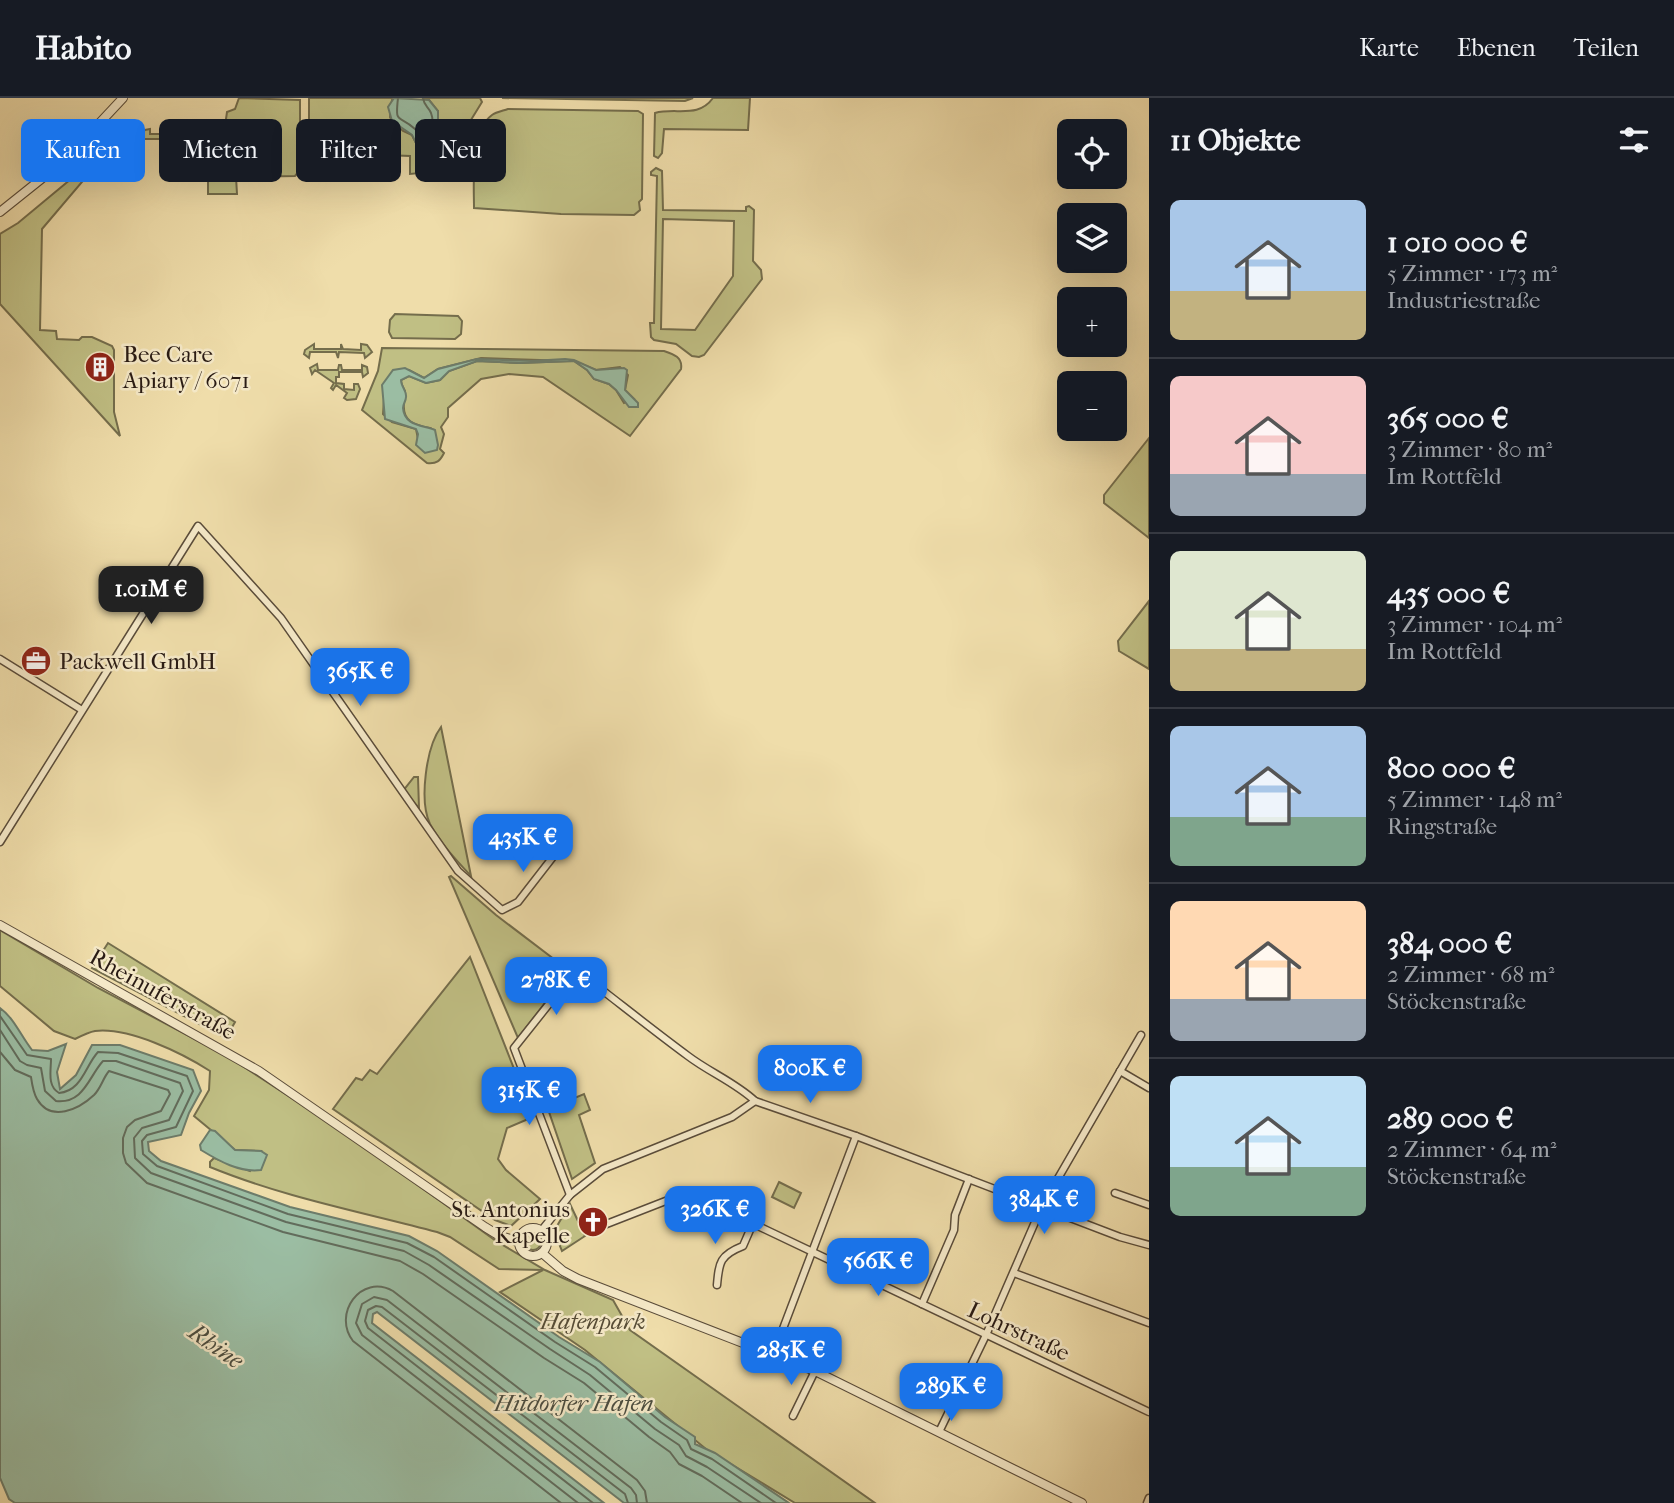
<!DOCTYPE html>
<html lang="de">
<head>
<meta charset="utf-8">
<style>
  body { margin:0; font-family:"IM FELL French Canon",serif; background:#242831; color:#f1f3f6; height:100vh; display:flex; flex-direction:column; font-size:26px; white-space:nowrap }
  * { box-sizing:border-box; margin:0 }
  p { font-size:23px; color:#9ea1a6 }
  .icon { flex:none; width:38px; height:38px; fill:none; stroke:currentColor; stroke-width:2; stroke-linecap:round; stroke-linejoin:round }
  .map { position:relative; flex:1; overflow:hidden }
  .panel { display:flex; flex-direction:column; background:#171b24; width:525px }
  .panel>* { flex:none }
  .banner { position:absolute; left:21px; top:21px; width:665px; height:63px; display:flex; gap:14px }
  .fabs { position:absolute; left:1057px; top:21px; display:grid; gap:14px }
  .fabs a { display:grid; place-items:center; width:70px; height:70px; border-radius:10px; background:#171b24; box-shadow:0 7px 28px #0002; font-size:35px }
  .price { position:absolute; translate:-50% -60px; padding:0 16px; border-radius:14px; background:#1a73e8; color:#fff; font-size:23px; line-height:46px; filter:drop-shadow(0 2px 4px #0008) }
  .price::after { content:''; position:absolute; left:50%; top:42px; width:21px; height:16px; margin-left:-10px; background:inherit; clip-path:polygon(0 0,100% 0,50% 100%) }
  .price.on { background:#222; color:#fff }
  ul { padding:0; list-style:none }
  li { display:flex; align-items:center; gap:21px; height:175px; padding:0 21px }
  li+li { border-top:2px solid #363941 }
  li span { display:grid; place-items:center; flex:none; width:196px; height:140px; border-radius:10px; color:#555 }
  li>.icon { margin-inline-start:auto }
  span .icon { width:84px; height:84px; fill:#fffc; stroke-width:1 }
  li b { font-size:30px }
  h2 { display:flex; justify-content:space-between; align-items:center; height:84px; padding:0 21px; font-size:30px }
  .chip { padding:0 24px; border-radius:10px; background:#171b24; box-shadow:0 7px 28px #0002; font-size:24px; line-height:63px }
  .chip.on { background:#1a73e8; color:#fff }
  header { display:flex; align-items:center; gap:42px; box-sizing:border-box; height:98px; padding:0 35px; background:#171b24; border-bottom:2px solid #363941 }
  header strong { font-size:33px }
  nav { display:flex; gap:38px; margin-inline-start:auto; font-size:24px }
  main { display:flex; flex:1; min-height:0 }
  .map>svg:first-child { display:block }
  .green { fill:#c0bf84; stroke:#746d4c; stroke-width:2; fill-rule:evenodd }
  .water { fill:#9bbda3; stroke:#6d7c6a; stroke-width:2 }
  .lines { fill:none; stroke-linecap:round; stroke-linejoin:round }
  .shore { stroke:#626c5c; stroke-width:2 }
  .minor-casing { stroke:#5a4c3a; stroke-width:9 }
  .tertiary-casing { stroke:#5a4c3a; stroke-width:10 }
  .minor { stroke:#f5e9c8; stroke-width:6 }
  .tertiary { stroke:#f5e9c8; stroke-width:8 }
  .labels { text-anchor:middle; stroke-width:5; stroke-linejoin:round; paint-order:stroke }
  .poi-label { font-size:23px; fill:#291b14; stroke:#f5e9c8; text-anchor:start }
  .street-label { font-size:23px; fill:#291b14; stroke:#f5e9c8 }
  .park-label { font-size:23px; font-style:italic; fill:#564c36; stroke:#f5e9c8 }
  .water-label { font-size:24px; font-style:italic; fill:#4b4c3f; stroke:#f5e9c8 }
</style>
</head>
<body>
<header>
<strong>Habito</strong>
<nav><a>Karte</a><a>Ebenen</a><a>Teilen</a></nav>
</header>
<main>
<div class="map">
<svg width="1149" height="1405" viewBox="0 0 1149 1405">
  <rect width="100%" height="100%" fill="#efddaa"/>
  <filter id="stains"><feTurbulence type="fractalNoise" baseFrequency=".00286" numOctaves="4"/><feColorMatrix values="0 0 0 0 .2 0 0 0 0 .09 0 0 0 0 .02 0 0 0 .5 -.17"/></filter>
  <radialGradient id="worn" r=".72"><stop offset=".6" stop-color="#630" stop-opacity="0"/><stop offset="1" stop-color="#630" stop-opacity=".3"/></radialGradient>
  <g class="green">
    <path d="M239 0 300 2V72L295 78 236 79 237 96H208V43L225 28 227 14 235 11Z"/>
    <path d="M309 0H394L392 2 390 19 392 23 403 33 412 37 420 53H430L438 36V13L429 2 422 0H480L482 4 466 30 461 71 410 76V58L384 57 373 65 330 66 320 75 314 74 309 67Z"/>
    <path d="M502 0H693L685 3Z"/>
    <path d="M713 0H750L748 32 664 31 662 55 658 60 654 58 655 15C676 9 698 21 713 0Z"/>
    <path d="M508 11 638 13 643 16 642 101 639 104 640 112 634 117 561 116 474 110C474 85 470 33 492 17 496 14 502 13 508 11Z"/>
    <path d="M150 31V36H186V41H142L140 37 145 32Z"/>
    <path d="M656 70 662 73 663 112 746 113V109L749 108 754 112 753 163 761 172 762 181 704 257 699 259 692 258 676 246 654 242 651 239 650 225H654L657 78 651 77V74ZM663 121 734 123 733 178 695 232 661 231Z"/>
    <path d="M77 76 82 84 42 131 40 232 56 233 57 241 79 242 82 239H92L112 248 114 252V314L120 338 0 206V136L18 125Z"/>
    <path d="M395 216 458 218 462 223 461 236 455 241 392 240 389 234 390 222Z"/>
    <path d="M314 246V251H341V246L343 251 361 252V246L367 247 372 254 365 260 364 255 339 254 338 260 336 254H310L309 260 304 256 305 252Z"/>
    <path d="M382 250 664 253C673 256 683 259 681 271L630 338 543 279 509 276 481 281 448 310V319L441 329 444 336 440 351 444 355C440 363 437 366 427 365L362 312 378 273ZM481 260 572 263 519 265 477 263 449 273 440 282 426 285 409 278 401 282C401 286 403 289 405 293 405 295 404 304 404 305 402 324 415 327 430 330L418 341 416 331 392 324 383 316 384 301 409 272 424 280 438 271ZM574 263 596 272 620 269 628 277 625 292 634 301 624 305 616 292 609 286 594 281 587 272Z"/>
    <path d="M317 266 318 272H338L339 267H341L342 272H362V267L367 269 368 275 363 279 362 274H339V279H336V285L344 286V291L354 292V286H358L360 291 356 301 347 302 344 300 347 295 336 287 333 292 331 290 334 285 315 272 312 276 310 270Z"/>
    <path d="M1149 340V440L1104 405V397Z"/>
    <path d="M1149 503V571L1119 553 1118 543Z"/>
    <path d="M441 629 471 778C457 763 440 745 430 726 419 703 426 649 441 629Z"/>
    <path d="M414 679H418L419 710 403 693Z"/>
    <path d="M451 778 496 817 567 871 568 875 518 940 449 779Z"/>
    <path d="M0 832 98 890 227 958 341 1032 496 1143 545 1172 613 1202 630 1232 875 1405H795L706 1351 585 1252 500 1194 543 1172 499 1171 450 1139 437 1134C362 1114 283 1099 210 1069V1064L214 1060 250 1073 261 1053 235 1052 194 1018 209 992 210 973C182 955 129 929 95 933 89 934 81 938 75 941L54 933 0 888Z"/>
    <path d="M108 845 235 924 226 940 92 870Z"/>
    <path d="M470 859 533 1019 507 1030 498 1061 506 1072 540 1101 511 1128 495 1122 333 1011 356 980 362 982 370 972 377 976Z"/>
    <path d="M584 996 590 1012 579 1017 595 1065 572 1081 548 1011Z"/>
    <path d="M779 1084 801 1095 794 1110 772 1099Z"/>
    <path d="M570 1106 585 1138 562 1153 554 1133Z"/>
    <circle cx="533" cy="1144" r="8"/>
  </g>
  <g class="water">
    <path d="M394 0 429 2 438 13V36L430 53 424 55 420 53 412 37 392 23 388 9Z"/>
    <path d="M477 261 531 263 565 261 574 262 596 272 624 270 627 272 625 292 638 305V309H629L616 292 609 286 594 281 587 272 574 263 519 265 477 263 449 273 440 282 426 285 409 278 401 282C401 289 407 293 406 299 406 303 403 306 403 310 404 328 423 327 435 332L438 347 437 352 425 355 416 347 418 336 416 331 385 321 382 287 393 272 405 270 424 280 438 271Z"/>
    <path d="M0 910C14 920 21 938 32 952L48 953 66 946 57 974 60 991 76 977 92 947H120L193 972 201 993 189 1015 181 1037 148 1044 149 1053 161 1063 290 1109 409 1138 437 1153 559 1239 600 1264 665 1319 695 1339V1346L715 1355 789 1405H624L377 1214 373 1216 372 1225 604 1405H15L9 1401 0 1380Z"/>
    <path d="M210 1032 215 1033 235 1052 261 1053 267 1057 261 1072C240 1075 219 1063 201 1052L200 1047Z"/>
  </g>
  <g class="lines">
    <g class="shore">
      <path d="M398 0C395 27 398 16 415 31 420 35 421 41 426 44 431 37 435 25 431 15 428 8 424 8 423 0"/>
      <path d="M0 918 27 957 51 961C51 973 47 988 59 995 82 993 85 968 98 954L118 955 187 978 193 993 176 1029 147 1037 142 1043 143 1056 157 1068 288 1116 407 1145 434 1159 555 1244 595 1269 661 1324 687 1342 691 1351 712 1361 776 1405"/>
      <path d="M0 932 20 963 27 967 41 970 45 993 56 1003C84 1006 89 978 103 963H116L180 985 183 993 169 1022 142 1030 134 1040 135 1060 151 1075 286 1124 404 1153 429 1167 550 1251 590 1277 655 1331 679 1347 686 1358 707 1369 761 1405"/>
      <path d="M0 954 15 972 31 979C32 986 33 994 37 1001 51 1025 79 1011 94 997 101 990 103 980 109 973L168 992 170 996 161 1013 135 1022 127 1029 123 1040V1055L126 1065 147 1085 283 1134 400 1163 423 1176 544 1260 584 1285 649 1339 670 1354 679 1366 702 1378 742 1405"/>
      <path d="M561 1405 353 1243C332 1216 361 1175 393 1193L637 1382 645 1393 647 1405"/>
      <path d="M578 1405 362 1237 356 1225 362 1206 374 1199 387 1202 631 1390 636 1397 637 1405"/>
      <path d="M593 1405 368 1230 365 1223 368 1212 376 1208 382 1209 625 1396 628 1405"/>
    </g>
    <g class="minor-casing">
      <g id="minor">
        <path d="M0 561 82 612"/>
        <path d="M0 744 198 428 281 520 458 773 502 812 518 804 556 755"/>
        <path d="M1120 973 1149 990"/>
        <path d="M1115 1095 1149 1107"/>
        <path d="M570 1097 514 950 576 872C613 900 650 930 688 958 709 974 736 985 755 1003"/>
        <path d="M604 1127 681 1097 695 1098 1149 1314"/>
        <path d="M541 1133 570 1097 603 1071 732 1019 755 1003 856 1038 1120 1139 1149 1147"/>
        <path d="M1014 1175 1149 1225"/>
        <path d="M717 1187C719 1164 720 1157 743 1148L753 1125"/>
        <path d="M922 1206 954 1132 955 1117 969 1081"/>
        <path d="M773 1257 856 1038"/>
        <path d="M793 1318 815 1273"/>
        <path d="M939 1334 986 1237 1042 1108 1141 937"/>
        <path d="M1147 1405 1149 1400"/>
      </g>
    </g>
    <g class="tertiary-casing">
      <g id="tertiary">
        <path d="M0 114 65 62 123 0"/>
        <path d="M0 827 259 973 485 1129 498 1137 519 1144"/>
        <circle cx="533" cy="1144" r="14"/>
        <path d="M542 1155 563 1173 578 1181 815 1273 1082 1405"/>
      </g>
    </g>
    <use href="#minor" class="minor"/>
    <use href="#tertiary" class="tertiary"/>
  </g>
  <defs>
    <g id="building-disc" transform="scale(1.575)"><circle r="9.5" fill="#8f2418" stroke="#f5e9c8"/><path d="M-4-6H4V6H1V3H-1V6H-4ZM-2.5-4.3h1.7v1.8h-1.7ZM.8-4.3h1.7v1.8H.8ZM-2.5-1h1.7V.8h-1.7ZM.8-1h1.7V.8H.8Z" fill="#fff"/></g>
    <g id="office-disc" transform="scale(1.575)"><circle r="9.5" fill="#8f2418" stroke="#f5e9c8"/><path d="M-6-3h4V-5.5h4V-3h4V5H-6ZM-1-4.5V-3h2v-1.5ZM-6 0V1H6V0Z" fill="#fff"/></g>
    <g id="church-disc" transform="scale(1.575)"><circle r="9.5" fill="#8f2418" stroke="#f5e9c8"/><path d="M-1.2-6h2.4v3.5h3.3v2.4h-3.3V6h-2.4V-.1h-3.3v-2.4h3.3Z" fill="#fff"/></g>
  </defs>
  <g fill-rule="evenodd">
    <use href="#building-disc" x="100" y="269"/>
    <use href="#office-disc" x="36" y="563"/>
    <use href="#church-disc" x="593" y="1124"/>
  </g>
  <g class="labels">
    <g class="poi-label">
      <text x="123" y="264">Bee Care<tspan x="123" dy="26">Apiary / 6071</tspan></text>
      <text x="59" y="571">Packwell GmbH</text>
      <text x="570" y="1119" text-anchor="end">St. Antonius<tspan x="570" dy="26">Kapelle</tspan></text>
    </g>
    <g class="street-label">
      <text transform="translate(163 896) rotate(29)" y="8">Rheinuferstraße</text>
      <text transform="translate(1019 1233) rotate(25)" y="8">Lohrstraße</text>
    </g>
    <g class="park-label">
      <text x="593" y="1231">Hafenpark</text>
    </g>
    <g class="water-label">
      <text transform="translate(216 1248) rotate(35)" y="8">Rhine</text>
      <text x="574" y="1313">Hitdorfer Hafen</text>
    </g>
  </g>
  <rect width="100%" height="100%" filter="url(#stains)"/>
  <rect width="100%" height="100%" fill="url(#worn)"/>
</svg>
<div class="fabs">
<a><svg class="icon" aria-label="locate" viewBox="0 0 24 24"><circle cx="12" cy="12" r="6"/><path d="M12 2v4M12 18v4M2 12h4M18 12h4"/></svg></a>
<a><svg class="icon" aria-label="layers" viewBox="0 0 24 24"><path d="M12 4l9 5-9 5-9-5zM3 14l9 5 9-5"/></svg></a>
<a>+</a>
<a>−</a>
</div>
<b class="price on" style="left:151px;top:528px">1.01M €</b>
<b class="price" style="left:360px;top:610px">365K €</b>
<b class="price" style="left:523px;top:776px">435K €</b>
<b class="price" style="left:556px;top:919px">278K €</b>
<b class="price" style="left:810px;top:1007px">800K €</b>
<b class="price" style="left:529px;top:1029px">315K €</b>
<b class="price" style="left:1044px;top:1138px">384K €</b>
<b class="price" style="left:715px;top:1148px">326K €</b>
<b class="price" style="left:878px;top:1200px">566K €</b>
<b class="price" style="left:791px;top:1289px">285K €</b>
<b class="price" style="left:951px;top:1325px">289K €</b>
<div class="banner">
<a class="chip on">Kaufen</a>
<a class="chip">Mieten</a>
<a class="chip">Filter</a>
<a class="chip">Neu</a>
</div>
</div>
<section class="panel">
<h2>11 Objekte<svg class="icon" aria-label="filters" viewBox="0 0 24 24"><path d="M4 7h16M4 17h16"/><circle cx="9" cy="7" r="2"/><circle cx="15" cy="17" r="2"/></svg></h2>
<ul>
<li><span style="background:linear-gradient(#a9c7e8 65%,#c2b280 0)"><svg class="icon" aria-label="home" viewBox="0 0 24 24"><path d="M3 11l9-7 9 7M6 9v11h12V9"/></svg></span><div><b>1 010 000 €</b><p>5 Zimmer · 173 m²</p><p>Industriestraße</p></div></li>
<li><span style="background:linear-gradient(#f6c9c9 70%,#9aa5b1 0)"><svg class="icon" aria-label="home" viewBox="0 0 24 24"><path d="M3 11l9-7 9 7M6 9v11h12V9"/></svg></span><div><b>365 000 €</b><p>3 Zimmer · 80 m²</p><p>Im Rottfeld</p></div></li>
<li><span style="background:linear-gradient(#dfe7d0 70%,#c2b280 0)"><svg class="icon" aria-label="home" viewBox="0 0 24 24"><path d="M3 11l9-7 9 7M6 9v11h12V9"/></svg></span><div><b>435 000 €</b><p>3 Zimmer · 104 m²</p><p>Im Rottfeld</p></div></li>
<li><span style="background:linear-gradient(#a9c7e8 65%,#7fa58c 0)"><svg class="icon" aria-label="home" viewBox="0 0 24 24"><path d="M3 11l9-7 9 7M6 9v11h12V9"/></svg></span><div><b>800 000 €</b><p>5 Zimmer · 148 m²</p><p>Ringstraße</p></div></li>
<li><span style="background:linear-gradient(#ffd9b3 70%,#9aa5b1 0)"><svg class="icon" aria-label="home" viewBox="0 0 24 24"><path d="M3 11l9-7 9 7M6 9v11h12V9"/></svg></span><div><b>384 000 €</b><p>2 Zimmer · 68 m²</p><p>Stöckenstraße</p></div></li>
<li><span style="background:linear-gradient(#bfe0f5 65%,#7fa58c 0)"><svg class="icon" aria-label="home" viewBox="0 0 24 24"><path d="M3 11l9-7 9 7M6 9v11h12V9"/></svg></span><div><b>289 000 €</b><p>2 Zimmer · 64 m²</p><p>Stöckenstraße</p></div></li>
</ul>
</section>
</main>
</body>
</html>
